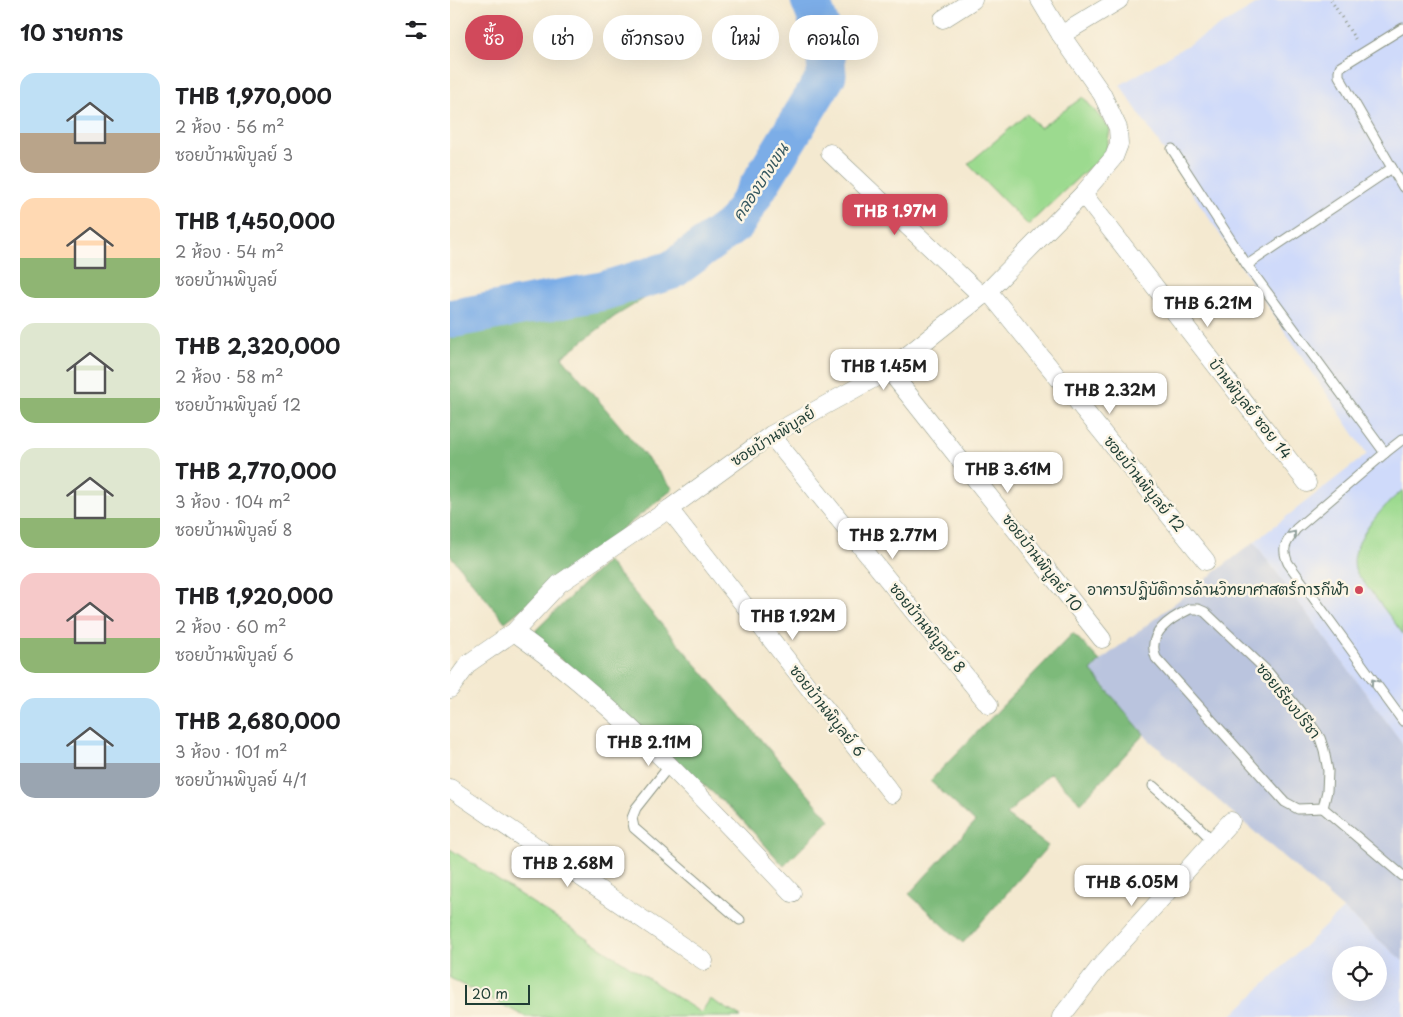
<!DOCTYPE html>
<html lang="th">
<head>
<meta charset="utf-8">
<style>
  body { margin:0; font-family:"Playpen Sans","Playpen Sans Thai",sans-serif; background:#f6f6f6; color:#202124; height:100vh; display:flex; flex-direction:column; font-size:19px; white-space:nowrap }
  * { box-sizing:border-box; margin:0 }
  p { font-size:16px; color:#757577 }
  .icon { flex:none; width:28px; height:28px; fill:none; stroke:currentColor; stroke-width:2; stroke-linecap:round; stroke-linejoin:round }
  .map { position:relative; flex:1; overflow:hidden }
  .drawer { display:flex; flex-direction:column; background:#fff; width:450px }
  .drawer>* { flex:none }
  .banner { position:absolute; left:15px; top:15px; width:475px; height:45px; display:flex; gap:10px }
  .tools { position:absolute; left:882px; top:946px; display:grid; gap:10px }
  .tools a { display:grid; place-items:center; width:55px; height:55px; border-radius:50%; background:#fff; box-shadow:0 5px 20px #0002; font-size:25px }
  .scale { position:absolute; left:15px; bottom:12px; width:65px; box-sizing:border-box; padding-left:5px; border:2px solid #1f3d34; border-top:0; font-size:14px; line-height:18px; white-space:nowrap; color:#1f3d34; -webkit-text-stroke:4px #fcf5e5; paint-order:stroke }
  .price { position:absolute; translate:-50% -42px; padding:0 11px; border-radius:10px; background:#fff; color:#222; font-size:16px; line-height:32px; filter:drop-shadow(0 1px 2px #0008) }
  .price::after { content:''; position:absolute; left:50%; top:30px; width:15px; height:11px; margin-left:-8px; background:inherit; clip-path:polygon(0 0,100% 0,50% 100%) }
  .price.on { background:#d1495b; color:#fff }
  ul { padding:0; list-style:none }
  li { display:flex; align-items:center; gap:15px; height:125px; padding:0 20px }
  li span { display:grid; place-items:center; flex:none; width:140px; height:100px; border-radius:15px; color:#555 }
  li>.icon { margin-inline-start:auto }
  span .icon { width:60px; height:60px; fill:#fffc; stroke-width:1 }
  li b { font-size:21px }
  h2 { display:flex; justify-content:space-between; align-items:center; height:60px; padding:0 20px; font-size:21px }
  .tag { padding:0 18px; border-radius:22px; background:#fff; box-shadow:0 5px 20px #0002; font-size:18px; line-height:45px }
  .tag.on { background:#d1495b; color:#fff }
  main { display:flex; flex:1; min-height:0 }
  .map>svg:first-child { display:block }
  .built { fill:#cfdafa; fill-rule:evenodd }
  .industrial { fill:#bac4de }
  .green { fill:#9cda8f; stroke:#5e8c62 }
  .forest { fill:#7dba7a; stroke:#4e7c57 }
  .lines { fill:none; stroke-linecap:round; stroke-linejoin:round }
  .river { stroke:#7cade7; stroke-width:39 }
  .service-casing { stroke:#8a9382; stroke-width:11 }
  .minor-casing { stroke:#8a9382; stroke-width:19 }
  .path { stroke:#8a9382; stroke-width:3; stroke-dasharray:1 4; stroke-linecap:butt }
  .service { stroke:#fff; stroke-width:9 }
  .minor { stroke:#fff; stroke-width:18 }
  .oneway { stroke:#8f9e9a }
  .poi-dot { fill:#d1495b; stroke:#fcf5e5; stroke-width:2 }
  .labels { text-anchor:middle; stroke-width:5; stroke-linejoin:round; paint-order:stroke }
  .street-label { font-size:15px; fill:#1f3d34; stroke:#fcf5e5 }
  .poi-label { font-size:15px; fill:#1f3d34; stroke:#fcf5e5; text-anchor:end }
  .water-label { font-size:16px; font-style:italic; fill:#365961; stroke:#fcf5e5 }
</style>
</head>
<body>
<main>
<section class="drawer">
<h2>10 รายการ<svg class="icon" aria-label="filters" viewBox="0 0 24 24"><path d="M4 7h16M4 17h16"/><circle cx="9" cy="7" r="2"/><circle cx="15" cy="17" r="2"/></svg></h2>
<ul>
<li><span style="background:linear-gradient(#bfe0f5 60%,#b9a48a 0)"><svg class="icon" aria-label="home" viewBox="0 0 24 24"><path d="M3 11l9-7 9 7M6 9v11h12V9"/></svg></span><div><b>THB 1,970,000</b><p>2 ห้อง · 56 m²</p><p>ซอยบ้านพิบูลย์ 3</p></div></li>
<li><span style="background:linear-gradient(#ffd9b3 60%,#8fb573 0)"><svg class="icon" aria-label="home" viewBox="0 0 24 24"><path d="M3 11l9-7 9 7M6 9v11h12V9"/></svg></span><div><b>THB 1,450,000</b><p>2 ห้อง · 54 m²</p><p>ซอยบ้านพิบูลย์</p></div></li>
<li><span style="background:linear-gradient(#dfe7d0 75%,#8fb573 0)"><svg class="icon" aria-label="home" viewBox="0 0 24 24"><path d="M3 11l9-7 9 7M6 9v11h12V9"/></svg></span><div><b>THB 2,320,000</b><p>2 ห้อง · 58 m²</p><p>ซอยบ้านพิบูลย์ 12</p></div></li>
<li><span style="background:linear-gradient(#dfe7d0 70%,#8fb573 0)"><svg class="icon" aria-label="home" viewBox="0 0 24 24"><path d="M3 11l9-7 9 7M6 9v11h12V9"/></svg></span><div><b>THB 2,770,000</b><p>3 ห้อง · 104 m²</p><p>ซอยบ้านพิบูลย์ 8</p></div></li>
<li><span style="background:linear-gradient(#f6c9c9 65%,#8fb573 0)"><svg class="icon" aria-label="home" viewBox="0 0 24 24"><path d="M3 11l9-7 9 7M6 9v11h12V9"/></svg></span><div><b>THB 1,920,000</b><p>2 ห้อง · 60 m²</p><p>ซอยบ้านพิบูลย์ 6</p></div></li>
<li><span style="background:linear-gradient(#bfe0f5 65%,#9aa5b1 0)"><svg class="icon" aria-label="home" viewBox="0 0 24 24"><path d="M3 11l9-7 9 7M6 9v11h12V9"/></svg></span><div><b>THB 2,680,000</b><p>3 ห้อง · 101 m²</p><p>ซอยบ้านพิบูลย์ 4/1</p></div></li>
</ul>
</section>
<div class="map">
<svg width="953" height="1017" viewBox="0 0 953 1017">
  <rect width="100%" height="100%" fill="#fcf5e5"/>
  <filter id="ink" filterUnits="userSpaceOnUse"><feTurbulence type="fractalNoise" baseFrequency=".02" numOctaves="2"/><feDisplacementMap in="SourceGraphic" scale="10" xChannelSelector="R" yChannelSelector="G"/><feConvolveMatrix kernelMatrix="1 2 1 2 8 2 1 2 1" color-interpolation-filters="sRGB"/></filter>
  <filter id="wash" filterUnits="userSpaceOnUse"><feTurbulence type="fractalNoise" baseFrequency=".0096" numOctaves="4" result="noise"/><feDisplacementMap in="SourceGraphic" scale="20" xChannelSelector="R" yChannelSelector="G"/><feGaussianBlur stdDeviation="1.12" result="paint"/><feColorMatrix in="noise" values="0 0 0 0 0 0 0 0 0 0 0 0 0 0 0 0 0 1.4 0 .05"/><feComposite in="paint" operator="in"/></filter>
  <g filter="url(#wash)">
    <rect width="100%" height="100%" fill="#f4e9d0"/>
    <g class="built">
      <path d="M814 0H953V744L804 542 917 454 670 85Z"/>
      <path d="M893 909 953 961V1017H780ZM891 955H929V992H891Z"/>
    </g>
    <path class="industrial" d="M804 542 953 744V961L698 739 641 671 650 661Z"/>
    <g class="green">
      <path d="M633 97 660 129 656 153 631 175 578 225 518 164 577 114 590 128Z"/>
      <path d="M953 490V634C941 618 930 603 918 588 914 582 907 575 905 569 898 543 934 505 953 490Z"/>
      <path d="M0 849 251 1013 260 999 291 1017H76L0 978Z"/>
    </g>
    <g class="forest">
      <path d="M196 289 200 295 164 317 112 357 223 489 55 622 0 555V337L114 305Z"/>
      <path d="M157 561 380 820 334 866 286 813 85 637 86 630Z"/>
      <path d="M623 633 650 661 641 671 694 734 631 803 600 773 556 815 598 846 513 943 459 894 525 822 480 781Z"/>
    </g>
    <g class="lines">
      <path class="river" d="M0 319 153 291 222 270 286 223 377 75 374 36 360 0"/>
    </g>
  </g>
  <g filter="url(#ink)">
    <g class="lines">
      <g class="service-casing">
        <g id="service">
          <path d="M953 28 890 67 889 71V76L953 187"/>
          <path d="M722 149 797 265"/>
          <path d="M953 439 935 453 846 529C836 543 831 547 838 563L953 721"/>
          <path d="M935 453 797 265 942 168"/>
          <path d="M740 609H748L755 612 818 672 862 726 870 738 874 750 878 771 877 791 873 808 848 809 835 802 706 658C696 633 721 618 740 609Z"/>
          <path d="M220 765 186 808 182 818 184 828 290 920"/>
          <path d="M703 786 745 823 762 840"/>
          <path d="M873 808 953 876"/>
        </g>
      </g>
      <g class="minor-casing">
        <g id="minor">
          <path d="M590 0 611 35"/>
          <path d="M493 19 523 0"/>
          <path d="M380 153 532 296"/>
          <path d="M633 194 857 483"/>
          <path d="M538 291 756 561"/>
          <path d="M439 370 652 639"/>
          <path d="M321 435 539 705"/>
          <path d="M219 509 442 794"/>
          <path d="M64 632C169 706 254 800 342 893"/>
          <path d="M0 689 19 663 64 632 109 584 219 509 321 435 439 370 538 291 633 194 664 157 669 144 668 128 652 94 611 35 669 0"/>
          <path d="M0 788 254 961"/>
          <path d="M611 1017 649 968 781 821"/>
        </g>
      </g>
      <path class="path" d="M881 0 905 39"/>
      <use href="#service" class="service"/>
      <use href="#minor" class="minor"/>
    </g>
    <defs><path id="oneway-chevron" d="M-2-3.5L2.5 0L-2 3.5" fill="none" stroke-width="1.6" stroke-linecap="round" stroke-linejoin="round" transform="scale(1.25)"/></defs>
    <g class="oneway">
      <use href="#oneway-chevron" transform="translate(843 534) rotate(-50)"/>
      <use href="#oneway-chevron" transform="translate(924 682) rotate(-126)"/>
    </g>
  </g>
  <circle class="poi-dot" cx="909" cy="590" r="5"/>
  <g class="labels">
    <g class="street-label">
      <text transform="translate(800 409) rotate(52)" y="5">บ้านพิบูลย์ ซอย 14</text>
      <text transform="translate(323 437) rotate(-32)" y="5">ซอยบ้านพิบูลย์</text>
      <text transform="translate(694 484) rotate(51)" y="5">ซอยบ้านพิบูลย์ 12</text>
      <text transform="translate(592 563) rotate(52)" y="5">ซอยบ้านพิบูลย์ 10</text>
      <text transform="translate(477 628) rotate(51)" y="5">ซอยบ้านพิบูลย์ 8</text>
      <text transform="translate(838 701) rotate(51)" y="5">ซอยเรียงปรีชา</text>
      <text transform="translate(377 711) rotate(52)" y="5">ซอยบ้านพิบูลย์ 6</text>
    </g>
    <g class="poi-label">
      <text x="899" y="595">อาคารปฏิบัติการด้านวิทยาศาสตร์การกีฬา</text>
    </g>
    <g class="water-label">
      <text transform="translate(310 182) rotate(-57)" y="6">คลองบางเขน</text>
    </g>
  </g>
</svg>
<div class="tools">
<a><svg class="icon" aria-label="locate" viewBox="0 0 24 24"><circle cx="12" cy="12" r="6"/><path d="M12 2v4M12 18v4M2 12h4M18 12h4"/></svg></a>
</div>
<div class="scale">20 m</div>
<b class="price on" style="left:445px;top:236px">THB 1.97M</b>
<b class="price" style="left:758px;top:328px">THB 6.21M</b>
<b class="price" style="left:434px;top:391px">THB 1.45M</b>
<b class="price" style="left:660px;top:415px">THB 2.32M</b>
<b class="price" style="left:558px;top:494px">THB 3.61M</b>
<b class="price" style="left:443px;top:560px">THB 2.77M</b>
<b class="price" style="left:343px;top:641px">THB 1.92M</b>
<b class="price" style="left:199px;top:767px">THB 2.11M</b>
<b class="price" style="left:118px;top:888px">THB 2.68M</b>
<b class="price" style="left:682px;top:907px">THB 6.05M</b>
<div class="banner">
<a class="tag on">ซื้อ</a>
<a class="tag">เช่า</a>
<a class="tag">ตัวกรอง</a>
<a class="tag">ใหม่</a>
<a class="tag">คอนโด</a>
</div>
</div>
</main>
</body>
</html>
